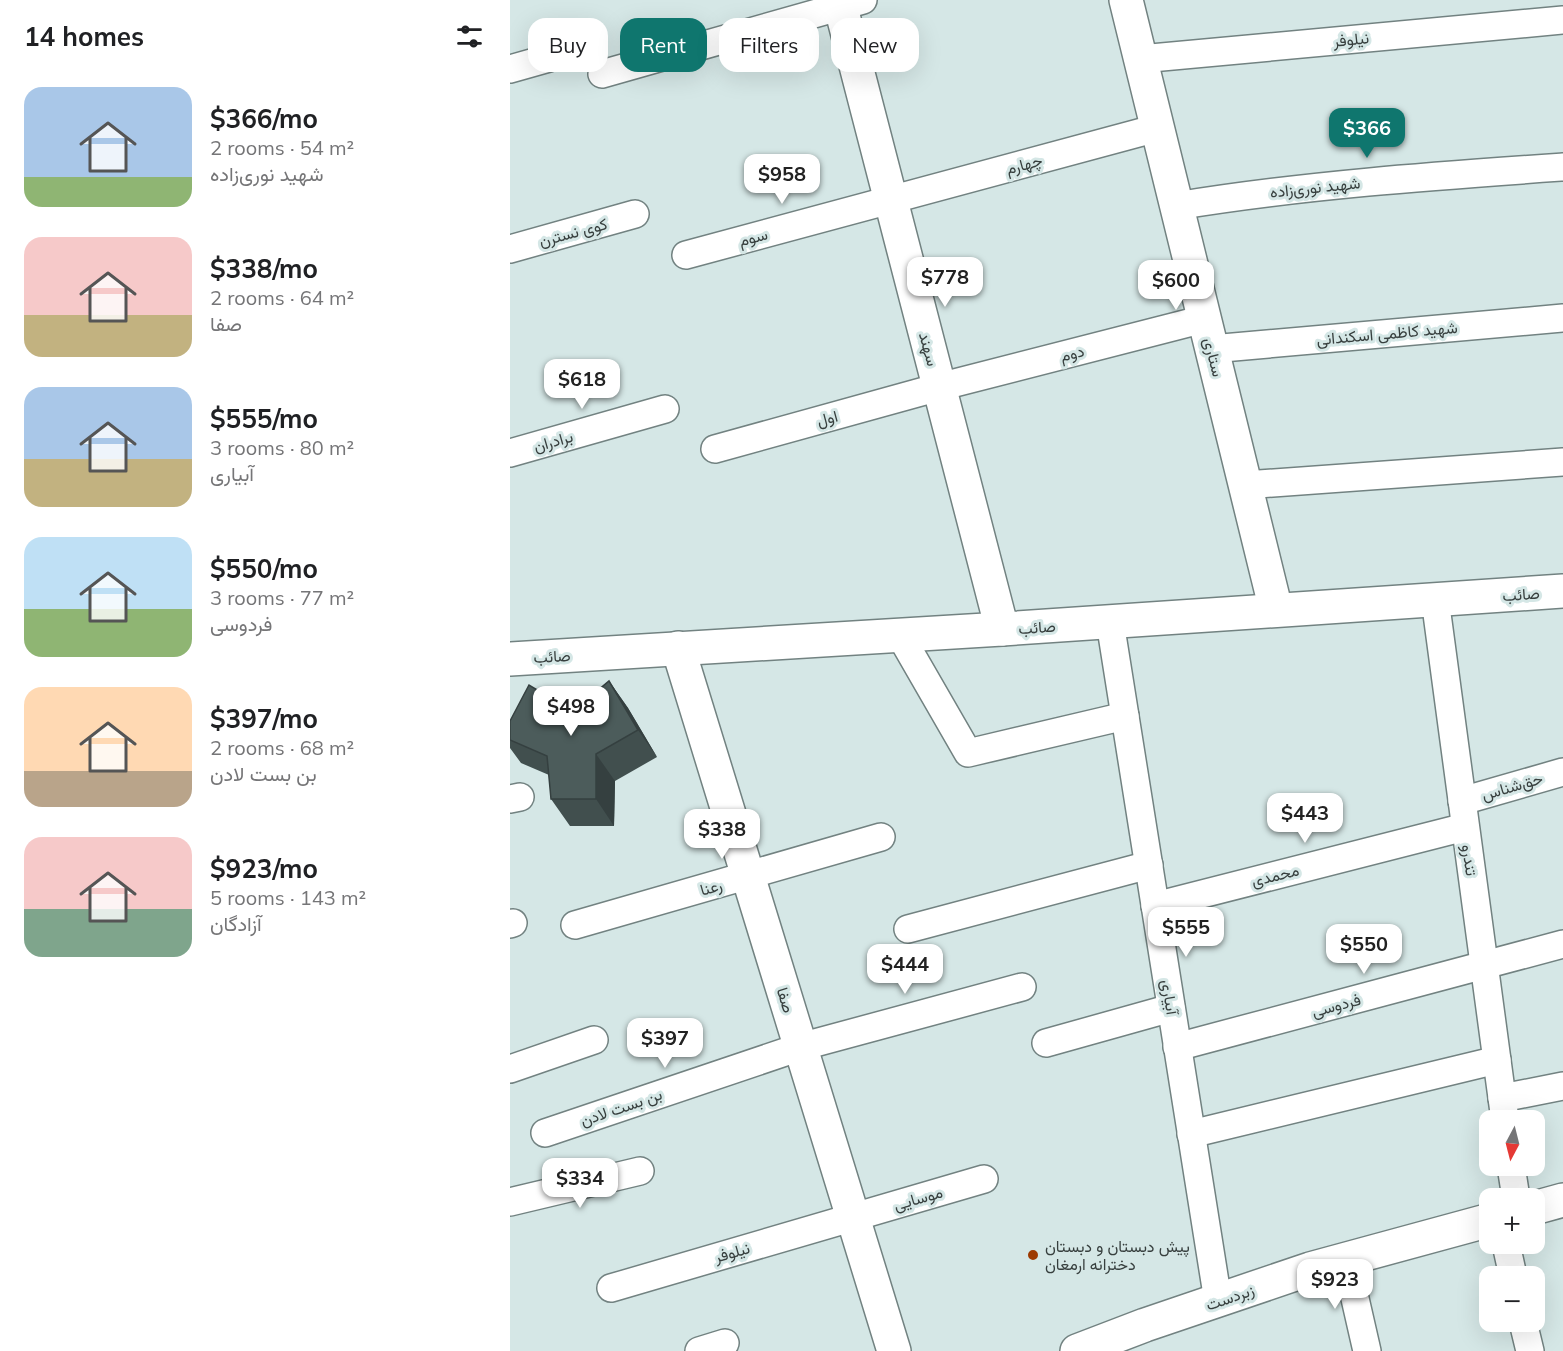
<!DOCTYPE html>
<html lang="en">
<head>
<meta charset="utf-8">
<style>
  body { margin:0; font-family:Mulish,Vazirmatn,sans-serif; background:#f2f2f2; color:#202124; height:100vh; display:flex; flex-direction:column; font-size:22px; white-space:nowrap }
  * { box-sizing:border-box; margin:0 }
  p { font-size:20px; color:#757577 }
  .icon { flex:none; width:33px; height:33px; fill:none; stroke:currentColor; stroke-width:2; stroke-linecap:round; stroke-linejoin:round }
  .map { position:relative; flex:1; overflow:hidden }
  .side { display:flex; flex-direction:column; background:#fff; width:510px }
  .side>* { flex:none }
  .top-card { position:absolute; left:18px; top:18px; width:570px; height:54px; display:flex; gap:12px }
  .needle { width:39px; rotate:187deg }
  .fabs { position:absolute; left:969px; top:1110px; display:grid; gap:12px }
  .fabs a { display:grid; place-items:center; width:66px; height:66px; border-radius:12px; background:#fff; box-shadow:0 6px 24px #0002; font-size:30px }
  .price { position:absolute; translate:-50% -51px; padding:0 14px; border-radius:12px; background:#fff; color:#222; font-size:20px; line-height:39px; filter:drop-shadow(0 2px 3px #0008) }
  .price::after { content:''; position:absolute; left:50%; top:36px; width:18px; height:14px; margin-left:-9px; background:inherit; clip-path:polygon(0 0,100% 0,50% 100%) }
  .price.selected { background:#0f766e; color:#fff }
  ul { padding:0; list-style:none }
  li { display:flex; align-items:center; gap:18px; height:150px; padding:0 24px }
  li span { display:grid; place-items:center; flex:none; width:168px; height:120px; border-radius:18px; color:#555 }
  li>.icon { margin-inline-start:auto }
  span .icon { width:72px; height:72px; fill:#fffc; stroke-width:1 }
  li b { font-size:26px }
  h2 { display:flex; justify-content:space-between; align-items:center; height:72px; padding:0 24px; font-size:26px }
  .tag { padding:0 21px; border-radius:18px; background:#fff; box-shadow:0 6px 24px #0002; font-size:21px; line-height:54px }
  .tag.selected { background:#0f766e; color:#fff }
  main { display:flex; flex:1; min-height:0 }
  .map>svg:first-child { display:block }
  .lines { fill:none; stroke-linecap:round; stroke-linejoin:round }
  .minor-casing { stroke:#728281; stroke-width:30 }
  .tertiary-casing { stroke:#728281; stroke-width:36 }
  .secondary-casing { stroke:#728281; stroke-width:36 }
  .minor { stroke:#fff; stroke-width:27 }
  .tertiary { stroke:#fff; stroke-width:33 }
  .secondary { stroke:#fff; stroke-width:33 }
  .wall { fill:#414f4e }
  .shaded-wall { fill:#354040 }
  .building { fill:#4c5c5b; stroke:#354040; stroke-width:1.5 }
  .poi-dot { fill:#9d3a01; stroke:#d5e7e6; stroke-width:2 }
  .labels { text-anchor:middle; stroke-width:6; stroke-linejoin:round; paint-order:stroke }
  .street-label { font-size:16px; fill:#373f3e; stroke:#d5e7e6 }
  .poi-label { font-size:16px; fill:#373f3e; stroke:#d5e7e6; text-anchor:start }
</style>
</head>
<body>
<main>
<section class="side">
<h2>14 homes<svg class="icon" aria-label="filters" viewBox="0 0 24 24"><path d="M4 7h16M4 17h16"/><circle cx="9" cy="7" r="2"/><circle cx="15" cy="17" r="2"/></svg></h2>
<ul>
<li><span style="background:linear-gradient(#a9c7e8 75%,#8fb573 0)"><svg class="icon" aria-label="home" viewBox="0 0 24 24"><path d="M3 11l9-7 9 7M6 9v11h12V9"/></svg></span><div><b>$366/mo</b><p>2 rooms · 54 m²</p><p>شهید نوری‌زاده</p></div></li>
<li><span style="background:linear-gradient(#f6c9c9 65%,#c2b280 0)"><svg class="icon" aria-label="home" viewBox="0 0 24 24"><path d="M3 11l9-7 9 7M6 9v11h12V9"/></svg></span><div><b>$338/mo</b><p>2 rooms · 64 m²</p><p>صفا</p></div></li>
<li><span style="background:linear-gradient(#a9c7e8 60%,#c2b280 0)"><svg class="icon" aria-label="home" viewBox="0 0 24 24"><path d="M3 11l9-7 9 7M6 9v11h12V9"/></svg></span><div><b>$555/mo</b><p>3 rooms · 80 m²</p><p>آبیاری</p></div></li>
<li><span style="background:linear-gradient(#bfe0f5 60%,#8fb573 0)"><svg class="icon" aria-label="home" viewBox="0 0 24 24"><path d="M3 11l9-7 9 7M6 9v11h12V9"/></svg></span><div><b>$550/mo</b><p>3 rooms · 77 m²</p><p>فردوسی</p></div></li>
<li><span style="background:linear-gradient(#ffd9b3 70%,#b9a48a 0)"><svg class="icon" aria-label="home" viewBox="0 0 24 24"><path d="M3 11l9-7 9 7M6 9v11h12V9"/></svg></span><div><b>$397/mo</b><p>2 rooms · 68 m²</p><p>بن بست لادن</p></div></li>
<li><span style="background:linear-gradient(#f6c9c9 60%,#7fa58c 0)"><svg class="icon" aria-label="home" viewBox="0 0 24 24"><path d="M3 11l9-7 9 7M6 9v11h12V9"/></svg></span><div><b>$923/mo</b><p>5 rooms · 143 m²</p><p>آزادگان</p></div></li>
</ul>
</section>
<div class="map">
<svg width="1053" height="1351" viewBox="0 0 1053 1351">
  <rect width="100%" height="100%" fill="#d5e7e6"/>
  <g class="lines">
    <g class="minor-casing">
      <g id="minor">
        <path d="M630 59 1053 20"/>
        <path d="M0 69 39 58"/>
        <path d="M92 74 353 0"/>
        <path d="M666 206C794 185 924 176 1053 167"/>
        <path d="M0 249 125 214"/>
        <path d="M176 255 647 128"/>
        <path d="M701 349 1053 318"/>
        <path d="M205 449 429 387 694 319"/>
        <path d="M0 453 155 409"/>
        <path d="M735 485 1053 462"/>
        <path d="M925 599 995 1120"/>
        <path d="M600 622 708 1301"/>
        <path d="M390 635 458 753 615 716"/>
        <path d="M0 799 10 797"/>
        <path d="M952 801 1053 772"/>
        <path d="M645 906 955 827"/>
        <path d="M0 924 3 923"/>
        <path d="M65 925 371 837"/>
        <path d="M398 929 639 865"/>
        <path d="M536 1043 661 1008"/>
        <path d="M667 1047 1053 944"/>
        <path d="M0 1069 84 1040"/>
        <path d="M992 1098 1053 1086"/>
        <path d="M35 1133 290 1047 512 987"/>
        <path d="M681 1134 987 1060"/>
        <path d="M1001 1166 1006 1198"/>
        <path d="M0 1202 130 1171"/>
        <path d="M996 1244 1003 1276"/>
        <path d="M836 1259 857 1351"/>
        <path d="M101 1288 474 1179"/>
        <path d="M1013 1322 1020 1351"/>
        <path d="M189 1351 215 1343"/>
      </g>
    </g>
    <g class="tertiary-casing">
      <g id="tertiary">
        <path d="M329 0 492 629"/>
        <path d="M616 0 766 610"/>
        <path d="M168 648 384 1351"/>
      </g>
    </g>
    <g class="secondary-casing">
      <g id="secondary">
        <path d="M0 659 492 629 1053 591"/>
        <path d="M1024 1208 1053 1200"/>
        <path d="M567 1351 635 1325 800 1269 980 1220"/>
      </g>
    </g>
    <use href="#minor" class="minor"/>
    <use href="#tertiary" class="tertiary"/>
    <use href="#secondary" class="secondary"/>
  </g>
  <path class="wall" d="M99 681 118 708 147 757 105 781 104 826H60L41 799 39 775 11 763 0 748V721L54 706 68 707Z"/>
  <g class="shaded-wall">
    <path d="M99 681 118 708 147 757 128 730Z"/>
    <path d="M86 754 105 781 104 826 86 799Z"/>
  </g>
  <path class="building" d="M99 681 128 730 86 754V799H41L37 756 0 740V721L19 685 54 706 68 707Z"/>
  <circle class="poi-dot" cx="523" cy="1255" r="6"/>
  <g class="labels">
    <g class="street-label">
      <text transform="translate(841 39) rotate(-6)" y="6">نیلوفر</text>
      <text transform="translate(514 164) rotate(-15)" y="6">چهارم</text>
      <text transform="translate(805 187) rotate(-6)" y="6">شهید نوری‌زاده</text>
      <text transform="translate(63 232) rotate(-15)" y="6">کوی نسترن</text>
      <text transform="translate(243 237) rotate(-15)" y="6">سوم</text>
      <text transform="translate(877 333) rotate(-5)" y="6">شهید کاظمی اسکندانی</text>
      <text transform="translate(419 349) rotate(75)" y="6">سهند</text>
      <text transform="translate(562 353) rotate(-14)" y="6">دوم</text>
      <text transform="translate(704 357) rotate(76)" y="6">ستاری</text>
      <text transform="translate(317 418) rotate(-15)" y="6">اول</text>
      <text transform="translate(43 441) rotate(-16)" y="6">برادران</text>
      <text transform="translate(1011 594) rotate(-4)" y="6">صائب</text>
      <text transform="translate(527 627) rotate(-4)" y="6">صائب</text>
      <text transform="translate(42 656) rotate(-3)" y="6">صائب</text>
      <text transform="translate(1002 786) rotate(-16)" y="6">حق‌شناس</text>
      <text transform="translate(960 860) rotate(82)" y="6">تندرو</text>
      <text transform="translate(765 875) rotate(-14)" y="6">محمدی</text>
      <text transform="translate(201 887) rotate(-16)" y="6">رعنا</text>
      <text transform="translate(660 997) rotate(81)" y="6">آبیاری</text>
      <text transform="translate(276 1000) rotate(73)" y="6">صفا</text>
      <text transform="translate(826 1005) rotate(-15)" y="6">فردوسی</text>
      <text transform="translate(111 1107) rotate(-19)" y="6">بن بست لادن</text>
      <text transform="translate(408 1198) rotate(-16)" y="6">موسایی</text>
      <text transform="translate(222 1252) rotate(-16)" y="6">نیلوفر</text>
      <text transform="translate(720 1297) rotate(-19)" y="6">زبردست</text>
    </g>
    <g class="poi-label">
      <text x="535" y="1252">پیش دبستان و دبستان<tspan x="535" dy="18">دخترانه ارمغان</tspan></text>
    </g>
  </g>
</svg>
<div class="fabs">
<a><svg class="needle" viewBox="-14 -14 28 28"><path d="M0-13l5 13h-10z" fill="#e53935"/><path d="M0 13l5-13h-10z" fill="#757577"/></svg></a>
<a>+</a>
<a>−</a>
</div>
<b class="price selected" style="left:857px;top:159px">$366</b>
<b class="price" style="left:272px;top:205px">$958</b>
<b class="price" style="left:435px;top:308px">$778</b>
<b class="price" style="left:666px;top:311px">$600</b>
<b class="price" style="left:72px;top:410px">$618</b>
<b class="price" style="left:61px;top:737px">$498</b>
<b class="price" style="left:795px;top:844px">$443</b>
<b class="price" style="left:212px;top:860px">$338</b>
<b class="price" style="left:676px;top:958px">$555</b>
<b class="price" style="left:854px;top:975px">$550</b>
<b class="price" style="left:395px;top:995px">$444</b>
<b class="price" style="left:155px;top:1069px">$397</b>
<b class="price" style="left:70px;top:1209px">$334</b>
<b class="price" style="left:825px;top:1310px">$923</b>
<div class="top-card">
<a class="tag">Buy</a>
<a class="tag selected">Rent</a>
<a class="tag">Filters</a>
<a class="tag">New</a>
</div>
</div>
</main>
</body>
</html>
